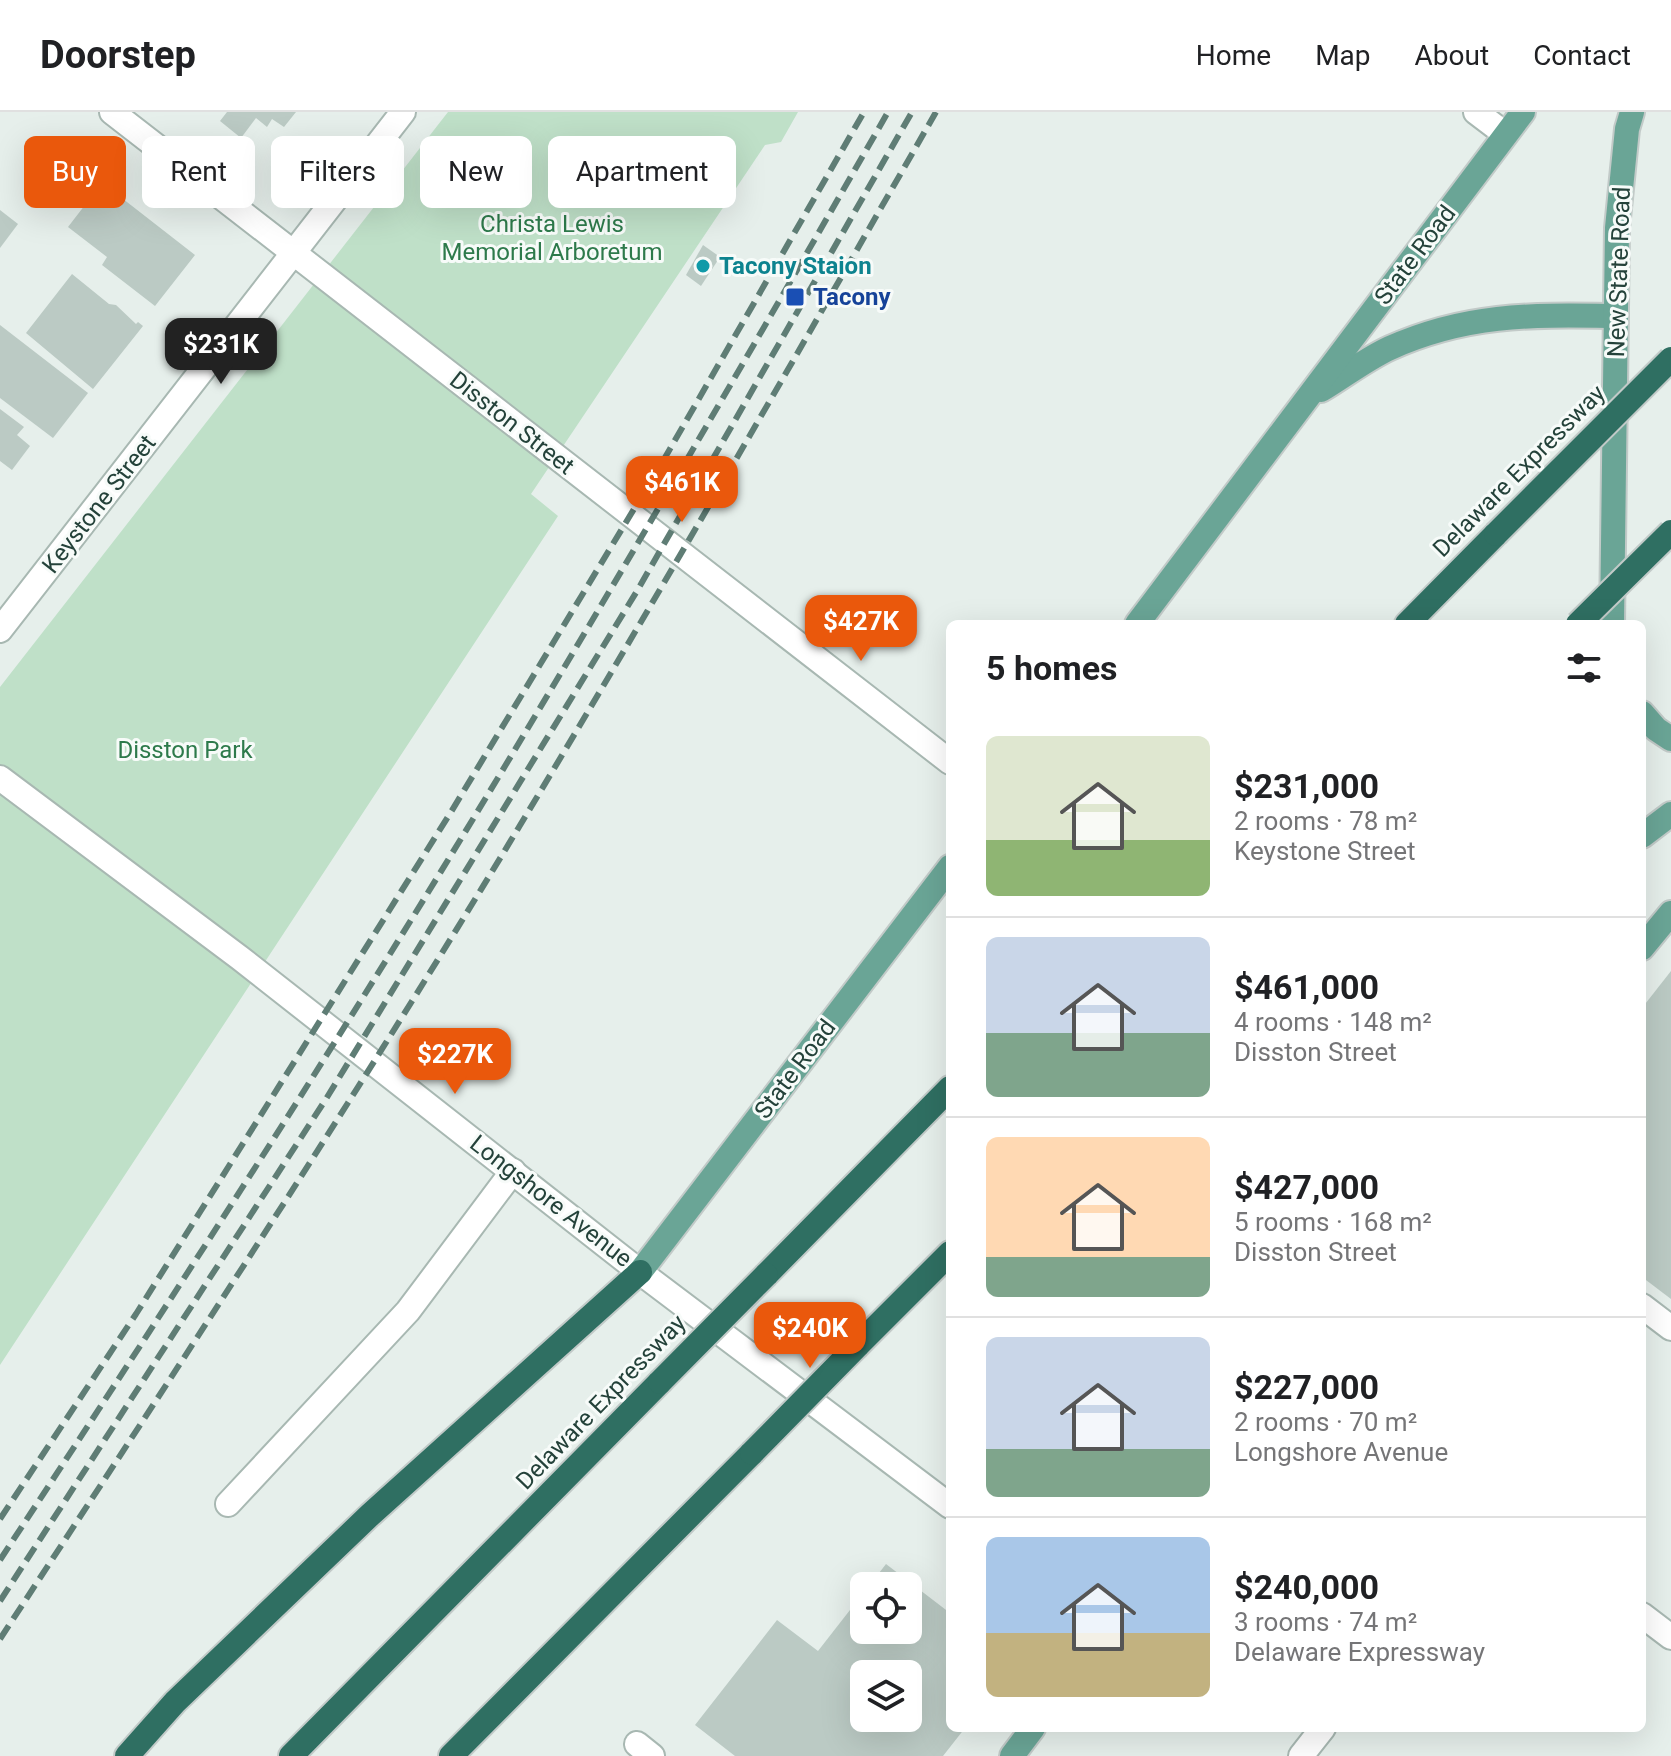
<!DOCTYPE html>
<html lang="en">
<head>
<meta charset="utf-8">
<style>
  body { margin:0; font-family:Roboto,sans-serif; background:#f2f2f2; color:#202124; height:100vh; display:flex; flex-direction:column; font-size:30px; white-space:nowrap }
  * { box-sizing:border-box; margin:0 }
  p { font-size:26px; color:#757577 }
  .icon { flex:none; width:44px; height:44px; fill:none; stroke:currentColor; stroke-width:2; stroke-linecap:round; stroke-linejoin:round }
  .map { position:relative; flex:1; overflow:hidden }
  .side { position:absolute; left:946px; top:508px; width:700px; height:1112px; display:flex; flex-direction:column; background:#fff; border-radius:12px; box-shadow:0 8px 32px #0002 }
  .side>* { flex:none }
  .banner { position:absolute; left:24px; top:24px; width:760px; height:72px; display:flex; gap:16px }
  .fabs { position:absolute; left:850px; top:1460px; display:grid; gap:16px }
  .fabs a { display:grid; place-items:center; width:72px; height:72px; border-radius:12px; background:#fff; box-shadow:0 8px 32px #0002; font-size:40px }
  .price { position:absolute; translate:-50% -68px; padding:0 18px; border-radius:16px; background:#ea580c; color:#fff; font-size:26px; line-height:52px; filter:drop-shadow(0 2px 4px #0008) }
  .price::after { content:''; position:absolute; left:50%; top:48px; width:24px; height:18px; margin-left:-12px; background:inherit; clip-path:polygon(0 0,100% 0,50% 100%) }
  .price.on { background:#222; color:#fff }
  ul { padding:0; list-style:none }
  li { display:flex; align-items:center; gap:24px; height:200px; padding:0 40px }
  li+li { border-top:2px solid #e0e0e0 }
  li span { display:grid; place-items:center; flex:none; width:224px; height:160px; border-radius:12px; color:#555 }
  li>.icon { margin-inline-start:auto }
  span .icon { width:96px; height:96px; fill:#fffc; stroke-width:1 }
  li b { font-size:34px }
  h2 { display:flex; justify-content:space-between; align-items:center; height:96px; padding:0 40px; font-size:34px }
  .chip { padding:0 28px; border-radius:12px; background:#fff; box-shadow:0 8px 32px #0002; font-size:28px; line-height:72px }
  .chip.on { background:#ea580c; color:#fff }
  header { display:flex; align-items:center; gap:48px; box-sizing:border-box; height:112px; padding:0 40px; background:#fff; border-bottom:2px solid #e0e0e0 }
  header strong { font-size:38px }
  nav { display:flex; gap:44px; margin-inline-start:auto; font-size:28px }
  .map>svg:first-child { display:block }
  .green { fill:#bfe0c8 }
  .building { fill:#bbcac4; fill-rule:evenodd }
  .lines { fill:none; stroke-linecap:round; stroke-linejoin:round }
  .minor-casing { stroke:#a8b8b2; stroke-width:28 }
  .major-casing { stroke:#c2cac8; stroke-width:28 }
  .highway-casing { stroke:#c2cac8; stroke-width:28 }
  .minor { stroke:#fff; stroke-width:24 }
  .major { stroke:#6aa596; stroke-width:24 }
  .highway { stroke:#2f6f62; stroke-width:24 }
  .rail { stroke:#5f7d75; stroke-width:6; stroke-dasharray:16 8; stroke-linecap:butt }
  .highway-bridge-casing { stroke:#c2cac8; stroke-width:28; stroke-linecap:butt }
  .highway-bridge { stroke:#2f6f62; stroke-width:24 }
  .culture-dot { fill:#0f9aa8; stroke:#f7fbf9; stroke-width:3 }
  .transit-dot { fill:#1a4fb4; stroke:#f7fbf9; stroke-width:3 }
  .labels { text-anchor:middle; stroke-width:6; stroke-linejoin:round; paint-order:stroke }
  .park-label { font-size:24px; fill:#2d7a4b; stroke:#f7fbf9 }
  .street-label { font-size:24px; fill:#24423a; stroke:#f7fbf9 }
  .culture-label { font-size:24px; font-weight:bold; fill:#0d838f; stroke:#f7fbf9; text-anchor:start }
  .transit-label { font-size:24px; font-weight:bold; fill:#164399; stroke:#f7fbf9; text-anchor:start }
</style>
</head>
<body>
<header>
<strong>Doorstep</strong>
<nav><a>Home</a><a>Map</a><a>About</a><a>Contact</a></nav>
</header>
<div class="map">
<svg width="1671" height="1644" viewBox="0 0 1671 1644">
  <rect width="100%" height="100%" fill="#e6efeb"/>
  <path class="green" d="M448 0H798L781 30 765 33 531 382 558 404 0 1253V575Z"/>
  <g class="building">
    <path d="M227 0H296L284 15 272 7 267 15 256 6 241 26 220 9Z"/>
    <path d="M100 69 195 143 155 194 102 153 107 145 68 115 95 80 93 78Z"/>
    <path d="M0 98 18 112 0 136Z"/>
    <path d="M703 133 720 145 701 174 686 163Z"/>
    <path d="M72 162 109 192 116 193 136 212 138 210 143 214 93 277 26 221Z"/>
    <path d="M0 213 88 281 53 326 0 286Z"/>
    <path d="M0 297 24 315 17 323 30 334 12 358 0 349Z"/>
    <path d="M1671 859V1187L1642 1165V896Z"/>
    <path d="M886 1452 950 1501V1616H965L943 1644H735L695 1613 777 1508 818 1539 864 1480V1518H908V1474H869ZM864 1562H908V1606H864Z"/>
  </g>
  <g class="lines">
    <g class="minor-casing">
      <g id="minor">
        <path d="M112 0 950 650"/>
        <path d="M1476 0 1505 22"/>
        <path d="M0 518 403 0"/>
        <path d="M0 666 240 846 640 1160 950 1394"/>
        <path d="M1642 1194 1671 1216"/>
        <path d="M228 1392 408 1199 513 1059"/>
        <path d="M1642 1503 1671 1525"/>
        <path d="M637 1632 652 1644"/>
        <path d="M1301 1644 1323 1616"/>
      </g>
    </g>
    <g class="major-casing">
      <g id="major">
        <path d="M1321 278C1343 265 1366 247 1390 236 1468 201 1533 203 1616 204"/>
        <path d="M1137 512 1523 0"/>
        <path d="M1612 512 1617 116 1627 17 1632 0"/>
        <path d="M1642 601 1656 617 1671 627"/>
        <path d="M1642 724 1671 702"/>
        <path d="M1642 836 1671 801"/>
        <path d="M640 1160 950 755"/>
        <path d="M1012 1644 1033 1616"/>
      </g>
    </g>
    <g class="highway-casing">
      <g id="highway">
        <path d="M1407 512 1496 422"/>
        <path d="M766 1163 950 976"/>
        <path d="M857 1234 950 1141"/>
        <path d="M127 1644 175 1590 370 1403 640 1160"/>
        <path d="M291 1644 660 1270"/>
        <path d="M451 1644 752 1341"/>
      </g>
    </g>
    <use href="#minor" class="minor"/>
    <use href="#major" class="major"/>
    <use href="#highway" class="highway"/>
    <g class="rail">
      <path d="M0 1407 136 1202 451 700 663 349 864 0"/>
      <path d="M0 1448C161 1203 321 957 473 707 615 473 752 237 888 0"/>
      <path d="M0 1489 326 987 637 479 912 0"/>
      <path d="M0 1527C176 1258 353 990 519 715 661 479 799 239 936 0"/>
    </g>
    <g class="highway-bridge-casing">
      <g id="highway-bridge">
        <path d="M1496 422 1671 247"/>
        <path d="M1578 512 1671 420"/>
        <path d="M660 1270 766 1163"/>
        <path d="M752 1341 857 1234"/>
      </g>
    </g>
    <use href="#highway-bridge" class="highway-bridge"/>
  </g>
  <circle class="culture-dot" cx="703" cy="154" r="8"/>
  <rect class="transit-dot" x="785" y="175" width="20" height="20" rx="4"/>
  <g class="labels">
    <g class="park-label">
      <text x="552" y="120">Christa Lewis<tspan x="552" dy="28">Memorial Arboretum</tspan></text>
      <text x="185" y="646">Disston Park</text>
    </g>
    <g class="street-label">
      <text transform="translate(1415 143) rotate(-53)" y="8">State Road</text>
      <text transform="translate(1619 160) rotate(-88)" y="8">New State Road</text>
      <text transform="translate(512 311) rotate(38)" y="8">Disston Street</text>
      <text transform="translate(1519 359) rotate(-45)" y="8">Delaware Expressway</text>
      <text transform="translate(99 392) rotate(-52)" y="8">Keystone Street</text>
      <text transform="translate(795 957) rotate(-53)" y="8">State Road</text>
      <text transform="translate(551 1089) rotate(38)" y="8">Longshore Avenue</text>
      <text transform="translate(601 1290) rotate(-46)" y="8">Delaware Expressway</text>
    </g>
    <g class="culture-label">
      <text x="719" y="162">Tacony Staion</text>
    </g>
    <g class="transit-label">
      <text x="813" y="193">Tacony</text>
    </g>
  </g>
</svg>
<div class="fabs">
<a><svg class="icon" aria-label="locate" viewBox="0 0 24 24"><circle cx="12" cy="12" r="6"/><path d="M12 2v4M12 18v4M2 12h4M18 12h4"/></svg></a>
<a><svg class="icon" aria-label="layers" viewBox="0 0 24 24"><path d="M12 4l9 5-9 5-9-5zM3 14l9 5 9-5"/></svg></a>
</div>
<b class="price on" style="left:221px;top:274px">$231K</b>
<b class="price" style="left:682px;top:412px">$461K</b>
<b class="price" style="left:861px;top:551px">$427K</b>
<b class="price" style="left:455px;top:984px">$227K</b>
<b class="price" style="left:810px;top:1258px">$240K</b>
<div class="banner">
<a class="chip on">Buy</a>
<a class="chip">Rent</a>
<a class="chip">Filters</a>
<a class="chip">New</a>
<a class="chip">Apartment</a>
</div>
<section class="side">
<h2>5 homes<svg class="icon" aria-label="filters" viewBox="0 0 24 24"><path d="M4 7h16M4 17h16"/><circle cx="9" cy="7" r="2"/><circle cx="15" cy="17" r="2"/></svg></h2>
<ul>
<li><span style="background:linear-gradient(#dfe7d0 65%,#8fb573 0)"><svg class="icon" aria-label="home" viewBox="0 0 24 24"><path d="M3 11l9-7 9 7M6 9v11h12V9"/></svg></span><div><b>$231,000</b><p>2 rooms · 78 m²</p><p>Keystone Street</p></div></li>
<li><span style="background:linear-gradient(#c9d6e8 60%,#7fa58c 0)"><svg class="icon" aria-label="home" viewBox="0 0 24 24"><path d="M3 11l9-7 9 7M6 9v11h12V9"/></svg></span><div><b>$461,000</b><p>4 rooms · 148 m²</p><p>Disston Street</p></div></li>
<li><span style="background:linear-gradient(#ffd9b3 75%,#7fa58c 0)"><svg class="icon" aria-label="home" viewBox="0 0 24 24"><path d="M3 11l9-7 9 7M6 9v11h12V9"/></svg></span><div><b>$427,000</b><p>5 rooms · 168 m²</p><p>Disston Street</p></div></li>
<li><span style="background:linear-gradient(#c9d6e8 70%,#7fa58c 0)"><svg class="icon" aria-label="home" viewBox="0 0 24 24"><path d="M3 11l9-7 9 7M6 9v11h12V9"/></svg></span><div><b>$227,000</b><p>2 rooms · 70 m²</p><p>Longshore Avenue</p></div></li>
<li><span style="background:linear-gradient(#a9c7e8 60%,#c2b280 0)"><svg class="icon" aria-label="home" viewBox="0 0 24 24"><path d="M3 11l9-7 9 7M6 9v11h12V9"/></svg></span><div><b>$240,000</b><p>3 rooms · 74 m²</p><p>Delaware Expressway</p></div></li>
</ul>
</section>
</div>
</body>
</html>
